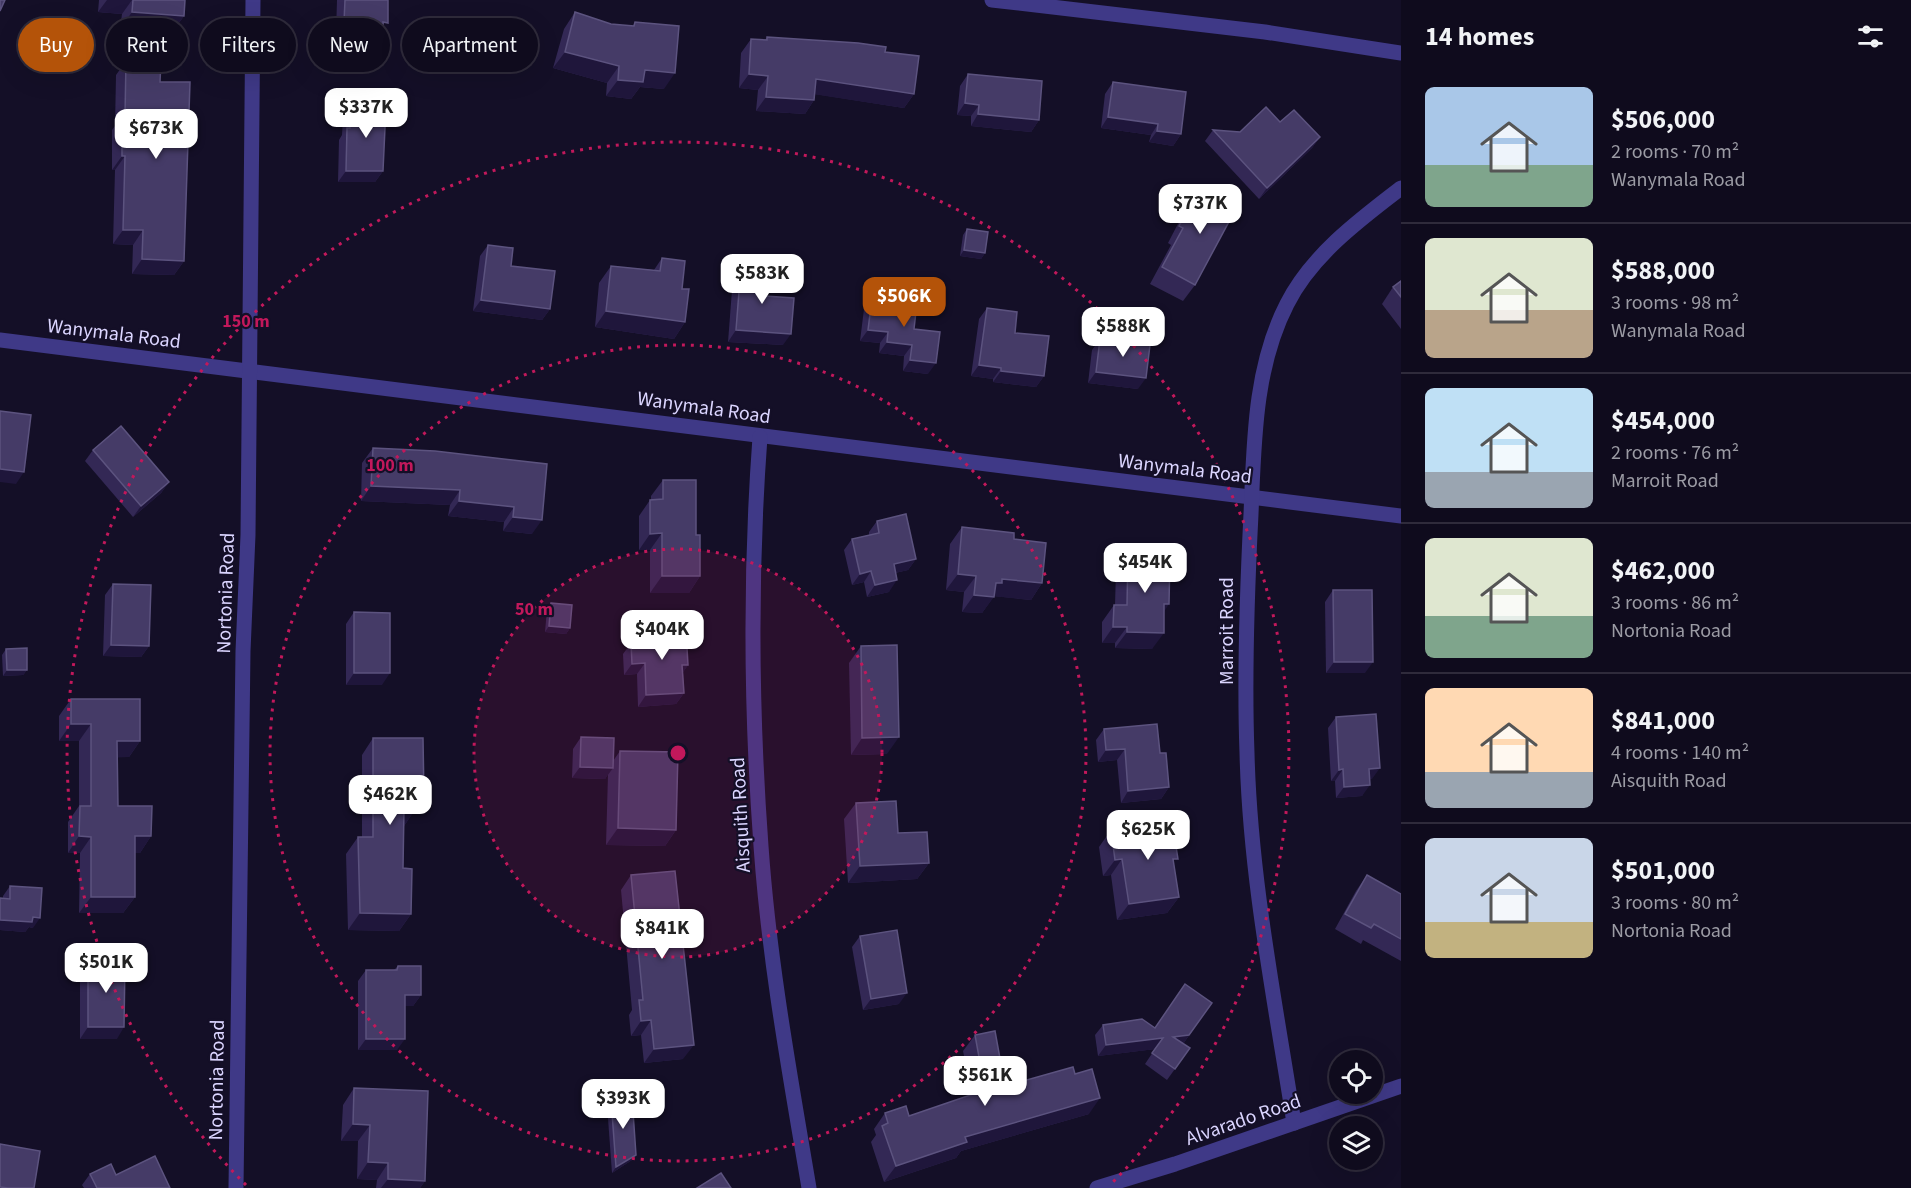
<!DOCTYPE html>
<html lang="en">
<head>
<meta charset="utf-8">
<style>
  body { margin:0; font-family:"Source Sans 3",sans-serif; background:#181426; color:#f1f3f6; height:100vh; display:flex; flex-direction:column; font-size:22px; white-space:nowrap }
  * { box-sizing:border-box; margin:0 }
  p { font-size:20px; color:#9b9ba4 }
  .icon { flex:none; width:33px; height:33px; fill:none; stroke:currentColor; stroke-width:2; stroke-linecap:round; stroke-linejoin:round }
  .map { position:relative; flex:1; overflow:hidden }
  .panel { display:flex; flex-direction:column; background:#0f0b1d; width:510px }
  .panel>* { flex:none }
  .top-card { position:absolute; left:18px; top:18px; width:570px; height:54px; display:flex; gap:12px }
  .buttons { position:absolute; left:1329px; top:1050px; display:grid; gap:12px }
  .buttons a { display:grid; place-items:center; width:54px; height:54px; border-radius:50%; background:#0f0b1d; box-shadow:0 6px 24px #0002,0 0 0 2px #2f2b3b; font-size:30px }
  .price { position:absolute; translate:-50% -51px; padding:0 14px; border-radius:12px; background:#fff; color:#222; font-size:20px; line-height:39px; filter:drop-shadow(0 2px 3px #0008) }
  .price::after { content:''; position:absolute; left:50%; top:36px; width:18px; height:14px; margin-left:-9px; background:inherit; clip-path:polygon(0 0,100% 0,50% 100%) }
  .price.current { background:#b45309; color:#fff }
  ul { padding:0; list-style:none }
  li { display:flex; align-items:center; gap:18px; height:150px; padding:0 24px }
  li+li { border-top:2px solid #2f2b3b }
  li span { display:grid; place-items:center; flex:none; width:168px; height:120px; border-radius:9px; color:#555 }
  li>.icon { margin-inline-start:auto }
  span .icon { width:72px; height:72px; fill:#fffc; stroke-width:1 }
  li b { font-size:26px }
  h2 { display:flex; justify-content:space-between; align-items:center; height:72px; padding:0 24px; font-size:26px }
  .tag { padding:0 21px; border-radius:27px; background:#0f0b1d; box-shadow:0 6px 24px #0002,0 0 0 2px #2f2b3b; font-size:21px; line-height:54px }
  .tag.current { background:#b45309; color:#fff }
  main { display:flex; flex:1; min-height:0 }
  .map>svg:first-child { display:block }
  .lines { fill:none; stroke-linecap:round; stroke-linejoin:round }
  .minor { stroke:#3f3987; stroke-width:15 }
  .wall { fill:#332855 }
  .shaded-wall { fill:#1f163b }
  .building { fill:#453b67; stroke:#5c537f; stroke-width:1.5 }
  .ring { fill:none; stroke:#c2185b; stroke-width:3; stroke-dasharray:3 6 }
  .labels { text-anchor:middle; stroke-width:4.5; stroke-linejoin:round; paint-order:stroke }
  .street-label { font-size:20px; fill:#dbd5ff; stroke:#140f27 }
  .centre { fill:#c2185b; stroke:#140f27; stroke-width:3 }
  .ring-label { font-size:18px; text-anchor:middle; font-weight:bold; fill:#c2185b; stroke:#140f27; stroke-width:4.5; stroke-linejoin:round; paint-order:stroke }
</style>
</head>
<body>
<main>
<div class="map">
<svg width="1401" height="1188" viewBox="0 0 1401 1188">
  <rect width="100%" height="100%" fill="#140f27"/>
  <g class="lines">
    <g class="minor">
      <path d="M992 0 1265 32 1401 53"/>
      <path d="M0 340 1401 516"/>
      <path d="M760 437C750 572 751 710 761 846 769 961 790 1075 809 1188"/>
      <path d="M1294 1123C1275 1001 1250 877 1247 753 1244 673 1247 593 1251 514 1254 444 1254 368 1287 304 1311 256 1359 220 1401 188"/>
      <path d="M236 1188 243 651 248 535 253 0"/>
      <path d="M1097 1188 1175 1164 1401 1086"/>
    </g>
  </g>
  <g class="wall">
    <path d="M99 0H185L184 16 172 32 120 29 122 14 98 12Z"/>
    <path d="M337 0H388L383 29 375 65 341 64 342 34 336 33Z"/>
    <path d="M575 12 611 24 633 26 635 22 664 89 640 87 631 99 606 96 607 83 553 68 564 29Z"/>
    <path d="M767 37 885 52 914 94 904 108 815 94 814 100 805 114 756 111 758 90 739 88 741 53 751 39 765 40Z"/>
    <path d="M126 61 160 82 184 261 174 275 132 274 133 245 113 244 115 170H112V130L115 126 116 75Z"/>
    <path d="M968 74 1039 120 1031 132 971 126V116L957 115 960 86Z"/>
    <path d="M1113 82 1181 134 1173 146 1149 142 1151 135 1101 128 1105 94Z"/>
    <path d="M351 105 383 171 375 182H338L339 140 342 135 343 117Z"/>
    <path d="M1280 122 1320 137 1312 148 1259 199 1205 141 1213 130 1240 132Z"/>
    <path d="M1210 188 1195 285 1183 301 1150 284 1171 245 1168 243 1183 214 1195 197 1201 201Z"/>
    <path d="M967 229 985 253 981 259 960 256 963 235Z"/>
    <path d="M488 245 511 266 550 309 542 320 473 311 480 256Z"/>
    <path d="M662 258 682 289 685 322 674 339 595 327 599 283 611 266 654 270Z"/>
    <path d="M741 266 765 296 783 345 728 342 733 277Z"/>
    <path d="M1401 281V329L1382 304 1393 287Z"/>
    <path d="M872 298 914 329 928 374 903 371 904 356 879 353 880 343 860 341 864 309Z"/>
    <path d="M987 308 1015 333 1044 376 1036 387 993 382V379L971 376 979 319Z"/>
    <path d="M1100 339 1138 389 1088 383 1092 350Z"/>
    <path d="M373 448 547 464 532 534 503 531 504 522 448 516 450 505 361 501 362 463Z"/>
    <path d="M93 450 169 482 161 493 133 517 85 461Z"/>
    <path d="M663 480 696 535 700 576 689 593H650V550H639V516L650 500H651V496Z"/>
    <path d="M877 521 916 559 908 570 895 573 889 592 867 597 864 582 852 585 844 550 852 539 869 535V532Z"/>
    <path d="M962 527 1014 539 1042 583 1031 600 994 596 982 613 962 612 964 592 946 590 950 544Z"/>
    <path d="M1128 554 1164 612 1152 649 1115 648V643H1102V622L1114 605H1115L1116 570Z"/>
    <path d="M113 584 149 646 141 657 103 656 105 595Z"/>
    <path d="M1333 590 1365 673H1326L1325 602Z"/>
    <path d="M551 603 570 628 566 634 545 632 547 609Z"/>
    <path d="M354 612 382 685H346V624Z"/>
    <path d="M642 633 688 665 683 672 684 693 676 704 638 707 637 674 624 675 623 654 631 643H635Z"/>
    <path d="M861 646 887 754 851 755 849 663Z"/>
    <path d="M6 649 27 670 23 675 3 676 2 655Z"/>
    <path d="M71 699 140 741 129 757H117L118 806 151 836 140 853H135V897L123 913H79L80 853H68V822L79 806V741H59V716Z"/>
    <path d="M1336 717 1372 779H1370L1362 796 1336 798 1335 781H1331L1328 728Z"/>
    <path d="M1104 729 1169 787 1161 799 1121 803 1117 760 1098 762 1096 740Z"/>
    <path d="M581 737 613 761 620 751 676 830 665 846 606 845 608 774 605 779 572 778 573 749Z"/>
    <path d="M373 738 416 808 404 826 403 868 411 914 399 931 348 930 346 854 358 837H362V755Z"/>
    <path d="M856 803 898 833 929 863 917 879 848 883 844 819Z"/>
    <path d="M1111 830 1174 865 1179 897 1167 913 1117 920 1111 875 1103 876 1099 847Z"/>
    <path d="M631 875 683 1059 644 1063 641 1035 631 1036 629 1015 632 1010 621 890Z"/>
    <path d="M1367 875 1401 894V961L1363 940 1361 944 1335 929 1356 891Z"/>
    <path d="M10 886 33 928 29 927 25 932 0 930V898L3 899V896Z"/>
    <path d="M860 936 899 1004 863 1010 852 947Z"/>
    <path d="M88 961 117 1039H80V973Z"/>
    <path d="M398 966 421 995 413 1006H405L397 1050H358V981L366 970H394Z"/>
    <path d="M1212 1003 1183 1044 1190 1048 1167 1080 1145 1064 1155 1049 1098 1056 1095 1035 1103 1025 1155 1028Z"/>
    <path d="M975 1035 1005 1086 1089 1114 961 1151 956 1158 884 1182 871 1142 876 1135 874 1129 885 1113 909 1116 972 1095 963 1051Z"/>
    <path d="M354 1088 425 1181 420 1188H376L377 1180 357 1179 358 1141H341L343 1105Z"/>
    <path d="M611 1099 632 1160 612 1173 607 1105Z"/>
    <path d="M90 1174 116 1175 170 1188H84L82 1185Z"/>
  </g>
  <g class="shaded-wall">
    <path d="M107 0H132L122 14 98 12Z"/>
    <path d="M132 12 184 16 172 32 120 29Z"/>
    <path d="M344 22H349L342 34 336 33Z"/>
    <path d="M565 52 619 66 607 83 553 68Z"/>
    <path d="M349 53H383L375 65 341 64Z"/>
    <path d="M645 70 675 73 664 89 640 87 631 99 606 96 618 80Z"/>
    <path d="M749 74 768 76 758 90 739 88Z"/>
    <path d="M816 79 914 94 904 108 806 93Z"/>
    <path d="M766 97 814 100 805 114 756 111Z"/>
    <path d="M965 103 979 105 971 116 957 115Z"/>
    <path d="M978 114 1039 120 1031 132 971 126Z"/>
    <path d="M1108 117 1158 124 1151 135 1101 128Z"/>
    <path d="M1157 131 1181 134 1173 146 1149 142Z"/>
    <path d="M1320 137 1312 148 1259 199 1267 188Z"/>
    <path d="M122 156H125L115 170H112Z"/>
    <path d="M346 171H383L375 182H338Z"/>
    <path d="M123 230H143L133 245 113 244Z"/>
    <path d="M964 250 985 253 981 259 960 256Z"/>
    <path d="M142 259 184 261 174 275 132 274Z"/>
    <path d="M481 300 550 309 542 320 473 311Z"/>
    <path d="M606 311 685 322 674 339 595 327Z"/>
    <path d="M736 330 791 334 783 345 728 342Z"/>
    <path d="M868 330 888 332 880 343 860 341Z"/>
    <path d="M887 342 912 345 904 356 879 353Z"/>
    <path d="M910 360 936 363 928 374 903 371Z"/>
    <path d="M979 365 1001 368 993 379 971 376Z"/>
    <path d="M1001 371 1044 376 1036 387 993 382Z"/>
    <path d="M1096 372 1146 378 1138 389 1088 383Z"/>
    <path d="M0 469 24 472 16 484 0 482Z"/>
    <path d="M169 482 161 493 133 517 141 506Z"/>
    <path d="M371 486 460 490 450 505 361 501Z"/>
    <path d="M459 501 514 507 504 522 448 516Z"/>
    <path d="M513 517 542 520 532 534 503 531Z"/>
    <path d="M662 533 650 550H639L650 534Z"/>
    <path d="M916 559 908 570 886 575 894 564Z"/>
    <path d="M871 571 864 582 852 585 860 574Z"/>
    <path d="M958 574 976 576 964 592 946 590Z"/>
    <path d="M662 576H700L689 593H650Z"/>
    <path d="M1002 579 1042 583 1031 600 992 596 994 597 982 613 962 612 974 595Z"/>
    <path d="M897 580 889 592 867 597 875 585Z"/>
    <path d="M1164 604H1169L1158 621Z"/>
    <path d="M549 626 570 628 566 634 545 632Z"/>
    <path d="M1113 627H1127L1115 643H1102Z"/>
    <path d="M1127 632 1164 633 1152 649 1115 648Z"/>
    <path d="M111 645 149 646 141 657 103 656Z"/>
    <path d="M1334 662H1373L1365 673H1326Z"/>
    <path d="M645 663 637 674 624 675 632 664Z"/>
    <path d="M682 665H688L680 677Z"/>
    <path d="M7 670H27L23 675 3 676Z"/>
    <path d="M354 673H390L382 685H346Z"/>
    <path d="M684 693 676 704 638 707 646 695Z"/>
    <path d="M71 724H91L79 741H59Z"/>
    <path d="M899 737 887 754 851 755 862 738Z"/>
    <path d="M117 741H140L129 757 106 758Z"/>
    <path d="M1125 749 1117 760 1098 762 1106 750Z"/>
    <path d="M580 767 613 768 605 779 572 778Z"/>
    <path d="M1380 768 1372 779 1362 780 1369 769Z"/>
    <path d="M1343 769 1335 781H1331L1339 770Z"/>
    <path d="M1370 785 1362 796 1336 798 1344 787Z"/>
    <path d="M1169 787 1161 799 1121 803 1128 791Z"/>
    <path d="M416 797H424L404 826V809Z"/>
    <path d="M618 828 676 830 665 846 606 845Z"/>
    <path d="M79 836 91 837 80 853H68Z"/>
    <path d="M135 836H151L140 853H124Z"/>
    <path d="M1122 859 1111 875 1103 876 1115 860Z"/>
    <path d="M929 863 917 879 848 883 860 866Z"/>
    <path d="M91 897H135L123 913H79Z"/>
    <path d="M1179 897 1167 913 1117 920 1129 904Z"/>
    <path d="M360 913 411 914 399 931 348 930Z"/>
    <path d="M33 917 40 918 33 928 29 927 25 932 0 930V920Z"/>
    <path d="M907 993 899 1004 863 1010 871 999Z"/>
    <path d="M405 995H421L413 1006H397Z"/>
    <path d="M651 1020 641 1035 631 1036 641 1021Z"/>
    <path d="M88 1027H124L117 1039H80Z"/>
    <path d="M1189 1035 1182 1046 1173 1037Z"/>
    <path d="M1163 1038 1156 1049 1098 1056 1106 1045Z"/>
    <path d="M366 1039H405L397 1050H358Z"/>
    <path d="M694 1045 683 1059 644 1063 654 1049Z"/>
    <path d="M1100 1098 1089 1114 961 1151 956 1158 884 1182 896 1166 965 1137Z"/>
    <path d="M353 1124 370 1125 358 1141H341Z"/>
    <path d="M636 1155 632 1160 612 1173 616 1167Z"/>
    <path d="M368 1162 388 1163 377 1180 357 1179Z"/>
    <path d="M388 1179 425 1181 420 1188H381Z"/>
  </g>
  <g class="building">
    <path d="M0 0H5L0 11Z"/>
    <path d="M133 0H185L184 16 132 12Z"/>
    <path d="M345 0H388V23L383 22V53H349V22H344Z"/>
    <path d="M575 12 611 24 634 26 635 22 679 26 675 73 645 70 643 82 618 80 619 66 565 52Z"/>
    <path d="M767 37 858 43 886 47 885 52 919 56 914 94 816 79 814 100 766 97 768 76 749 74 751 39 767 40Z"/>
    <path d="M126 61H161L160 82H190L184 261 142 259 143 230H123L125 156H122V115H125Z"/>
    <path d="M968 74 1042 81 1039 120 978 114 979 105 965 103Z"/>
    <path d="M1113 82 1186 92 1181 134 1157 131 1158 124 1108 117Z"/>
    <path d="M351 105 386 106 383 171H346L347 128H350Z"/>
    <path d="M1266 107 1280 122 1294 110 1320 137 1267 188 1213 130 1240 132Z"/>
    <path d="M1210 188 1239 203 1195 285 1162 267 1183 228 1179 226 1195 197 1203 202Z"/>
    <path d="M967 229 988 232 985 253 964 250Z"/>
    <path d="M488 245 513 248 511 266 555 271 550 309 481 300Z"/>
    <path d="M662 258 685 261 682 289H689L685 322 606 311 611 266 660 271Z"/>
    <path d="M741 266 767 268 765 296 794 298 791 334 736 330Z"/>
    <path d="M1401 281V297L1393 287Z"/>
    <path d="M872 298 917 303 914 329 940 332 936 363 910 360 912 345 887 342 888 332 868 330Z"/>
    <path d="M987 308 1017 312 1015 333 1049 336 1044 376 1001 371V368L979 365Z"/>
    <path d="M1100 339 1150 345 1146 378 1096 372Z"/>
    <path d="M0 411 31 415 24 472 0 469Z"/>
    <path d="M121 426 169 482 141 506 93 450Z"/>
    <path d="M373 448 435 451 547 464 542 520 513 517 514 507 459 501 460 490 371 486Z"/>
    <path d="M663 480H696V535H700V576H662V533L650 534V500L663 499Z"/>
    <path d="M906 514 916 559 894 564 897 580 875 585 871 571 860 574 852 539 879 533 877 521Z"/>
    <path d="M962 527 1014 533V539L1046 543 1042 583 1002 579V583H996L994 597 974 595 976 576 958 574Z"/>
    <path d="M1128 554 1170 555 1169 604H1164V633L1127 632V627H1113L1114 605H1127Z"/>
    <path d="M113 584 151 585 149 646 111 645Z"/>
    <path d="M1333 590H1372L1373 662H1334Z"/>
    <path d="M551 603 572 605 570 628 549 626Z"/>
    <path d="M354 612 390 613V673H354Z"/>
    <path d="M686 631 688 665H682L684 693 646 695 645 663 632 664 631 643 642 642V633Z"/>
    <path d="M897 645 899 737 862 738 861 646Z"/>
    <path d="M27 648V670H7L6 649Z"/>
    <path d="M71 699H140V741H117L118 806H152L151 836H135V897H91V837L79 836 80 806H91V724H71Z"/>
    <path d="M1376 714 1380 768 1369 769 1370 785 1344 787 1343 769 1339 770 1336 717Z"/>
    <path d="M1157 724 1160 753H1166L1169 787 1128 791 1125 749 1106 750 1104 729Z"/>
    <path d="M581 737 614 738 613 768 580 767Z"/>
    <path d="M373 738H423L424 797H416V809H404L403 868 412 869 411 914 360 913 358 837H373Z"/>
    <path d="M620 751 678 752 676 830 618 828Z"/>
    <path d="M896 801 898 833 927 832 929 863 860 866 856 803Z"/>
    <path d="M1172 821 1178 859H1173L1179 897 1129 904 1122 859 1115 860 1111 830Z"/>
    <path d="M675 871 694 1045 654 1049 651 1020 641 1021 639 1000H643L631 875Z"/>
    <path d="M1367 875 1401 894V939L1374 924 1371 928 1345 914Z"/>
    <path d="M10 886 42 888 40 918 33 917 32 922 0 920V898L10 899Z"/>
    <path d="M897 930 907 993 871 999 860 936Z"/>
    <path d="M88 961H125L124 1027H88Z"/>
    <path d="M398 966H421V995H405V1039H366V970H397Z"/>
    <path d="M1185 984 1212 1003 1189 1035 1173 1037 1190 1048 1175 1069 1152 1053 1163 1038 1106 1045 1103 1025 1142 1019 1155 1028Z"/>
    <path d="M995 1031 1005 1086 1073 1067 1075 1074 1092 1069 1100 1098 965 1137 967 1142 896 1166 882 1126 888 1123 885 1113 906 1106 909 1116 985 1090 975 1035Z"/>
    <path d="M354 1088 428 1091 425 1181 388 1179V1163L368 1162 370 1125 353 1124Z"/>
    <path d="M632 1097 636 1155 616 1167 611 1099Z"/>
    <path d="M0 1144 40 1151 34 1188H8L0 1187Z"/>
    <path d="M155 1156 170 1188H97L90 1174 111 1164 116 1175Z"/>
    <path d="M721 1173 731 1188H697Z"/>
  </g>
  <circle cx="678" cy="753" r="204" fill="#c2185b" fill-opacity=".12"/>
  <g class="ring">
    <circle cx="678" cy="753" r="204"/>
    <circle cx="678" cy="753" r="408"/>
    <path d="M246 1185A611 611 0 1 1 1110 1185"/>
  </g>
  <g class="labels">
    <g class="street-label">
      <text transform="translate(114 333) rotate(7)" y="7">Wanymala Road</text>
      <text transform="translate(704 407) rotate(8)" y="7">Wanymala Road</text>
      <text transform="translate(1185 468) rotate(7)" y="7">Wanymala Road</text>
      <text transform="translate(225 593) rotate(-88)" y="7">Nortonia Road</text>
      <text transform="translate(1226 631) rotate(-90)" y="7">Marroit Road</text>
      <text transform="translate(740 815) rotate(-93)" y="7">Aisquith Road</text>
      <text transform="translate(216 1080) rotate(-89)" y="7">Nortonia Road</text>
      <text transform="translate(1243 1119) rotate(-19)" y="7">Alvarado Road</text>
    </g>
  </g>
  <circle cx="678" cy="753" r="9" class="centre"/>
  <g class="ring-label">
    <text x="246" y="327">150 m</text>
    <text x="390" y="471">100 m</text>
    <text x="534" y="615">50 m</text>
  </g>
</svg>
<div class="buttons">
<a><svg class="icon" aria-label="locate" viewBox="0 0 24 24"><circle cx="12" cy="12" r="6"/><path d="M12 2v4M12 18v4M2 12h4M18 12h4"/></svg></a>
<a><svg class="icon" aria-label="layers" viewBox="0 0 24 24"><path d="M12 4l9 5-9 5-9-5zM3 14l9 5 9-5"/></svg></a>
</div>
<b class="price" style="left:366px;top:139px">$337K</b>
<b class="price" style="left:156px;top:160px">$673K</b>
<b class="price" style="left:1200px;top:235px">$737K</b>
<b class="price" style="left:762px;top:305px">$583K</b>
<b class="price current" style="left:904px;top:328px">$506K</b>
<b class="price" style="left:1123px;top:358px">$588K</b>
<b class="price" style="left:1145px;top:594px">$454K</b>
<b class="price" style="left:662px;top:661px">$404K</b>
<b class="price" style="left:390px;top:826px">$462K</b>
<b class="price" style="left:1148px;top:861px">$625K</b>
<b class="price" style="left:662px;top:960px">$841K</b>
<b class="price" style="left:106px;top:994px">$501K</b>
<b class="price" style="left:985px;top:1107px">$561K</b>
<b class="price" style="left:623px;top:1130px">$393K</b>
<div class="top-card">
<a class="tag current">Buy</a>
<a class="tag">Rent</a>
<a class="tag">Filters</a>
<a class="tag">New</a>
<a class="tag">Apartment</a>
</div>
</div>
<section class="panel">
<h2>14 homes<svg class="icon" aria-label="filters" viewBox="0 0 24 24"><path d="M4 7h16M4 17h16"/><circle cx="9" cy="7" r="2"/><circle cx="15" cy="17" r="2"/></svg></h2>
<ul>
<li><span style="background:linear-gradient(#a9c7e8 65%,#7fa58c 0)"><svg class="icon" aria-label="home" viewBox="0 0 24 24"><path d="M3 11l9-7 9 7M6 9v11h12V9"/></svg></span><div><b>$506,000</b><p>2 rooms · 70 m²</p><p>Wanymala Road</p></div></li>
<li><span style="background:linear-gradient(#dfe7d0 60%,#b9a48a 0)"><svg class="icon" aria-label="home" viewBox="0 0 24 24"><path d="M3 11l9-7 9 7M6 9v11h12V9"/></svg></span><div><b>$588,000</b><p>3 rooms · 98 m²</p><p>Wanymala Road</p></div></li>
<li><span style="background:linear-gradient(#bfe0f5 70%,#9aa5b1 0)"><svg class="icon" aria-label="home" viewBox="0 0 24 24"><path d="M3 11l9-7 9 7M6 9v11h12V9"/></svg></span><div><b>$454,000</b><p>2 rooms · 76 m²</p><p>Marroit Road</p></div></li>
<li><span style="background:linear-gradient(#dfe7d0 65%,#7fa58c 0)"><svg class="icon" aria-label="home" viewBox="0 0 24 24"><path d="M3 11l9-7 9 7M6 9v11h12V9"/></svg></span><div><b>$462,000</b><p>3 rooms · 86 m²</p><p>Nortonia Road</p></div></li>
<li><span style="background:linear-gradient(#ffd9b3 70%,#9aa5b1 0)"><svg class="icon" aria-label="home" viewBox="0 0 24 24"><path d="M3 11l9-7 9 7M6 9v11h12V9"/></svg></span><div><b>$841,000</b><p>4 rooms · 140 m²</p><p>Aisquith Road</p></div></li>
<li><span style="background:linear-gradient(#c9d6e8 70%,#c2b280 0)"><svg class="icon" aria-label="home" viewBox="0 0 24 24"><path d="M3 11l9-7 9 7M6 9v11h12V9"/></svg></span><div><b>$501,000</b><p>3 rooms · 80 m²</p><p>Nortonia Road</p></div></li>
</ul>
</section>
</main>
</body>
</html>
